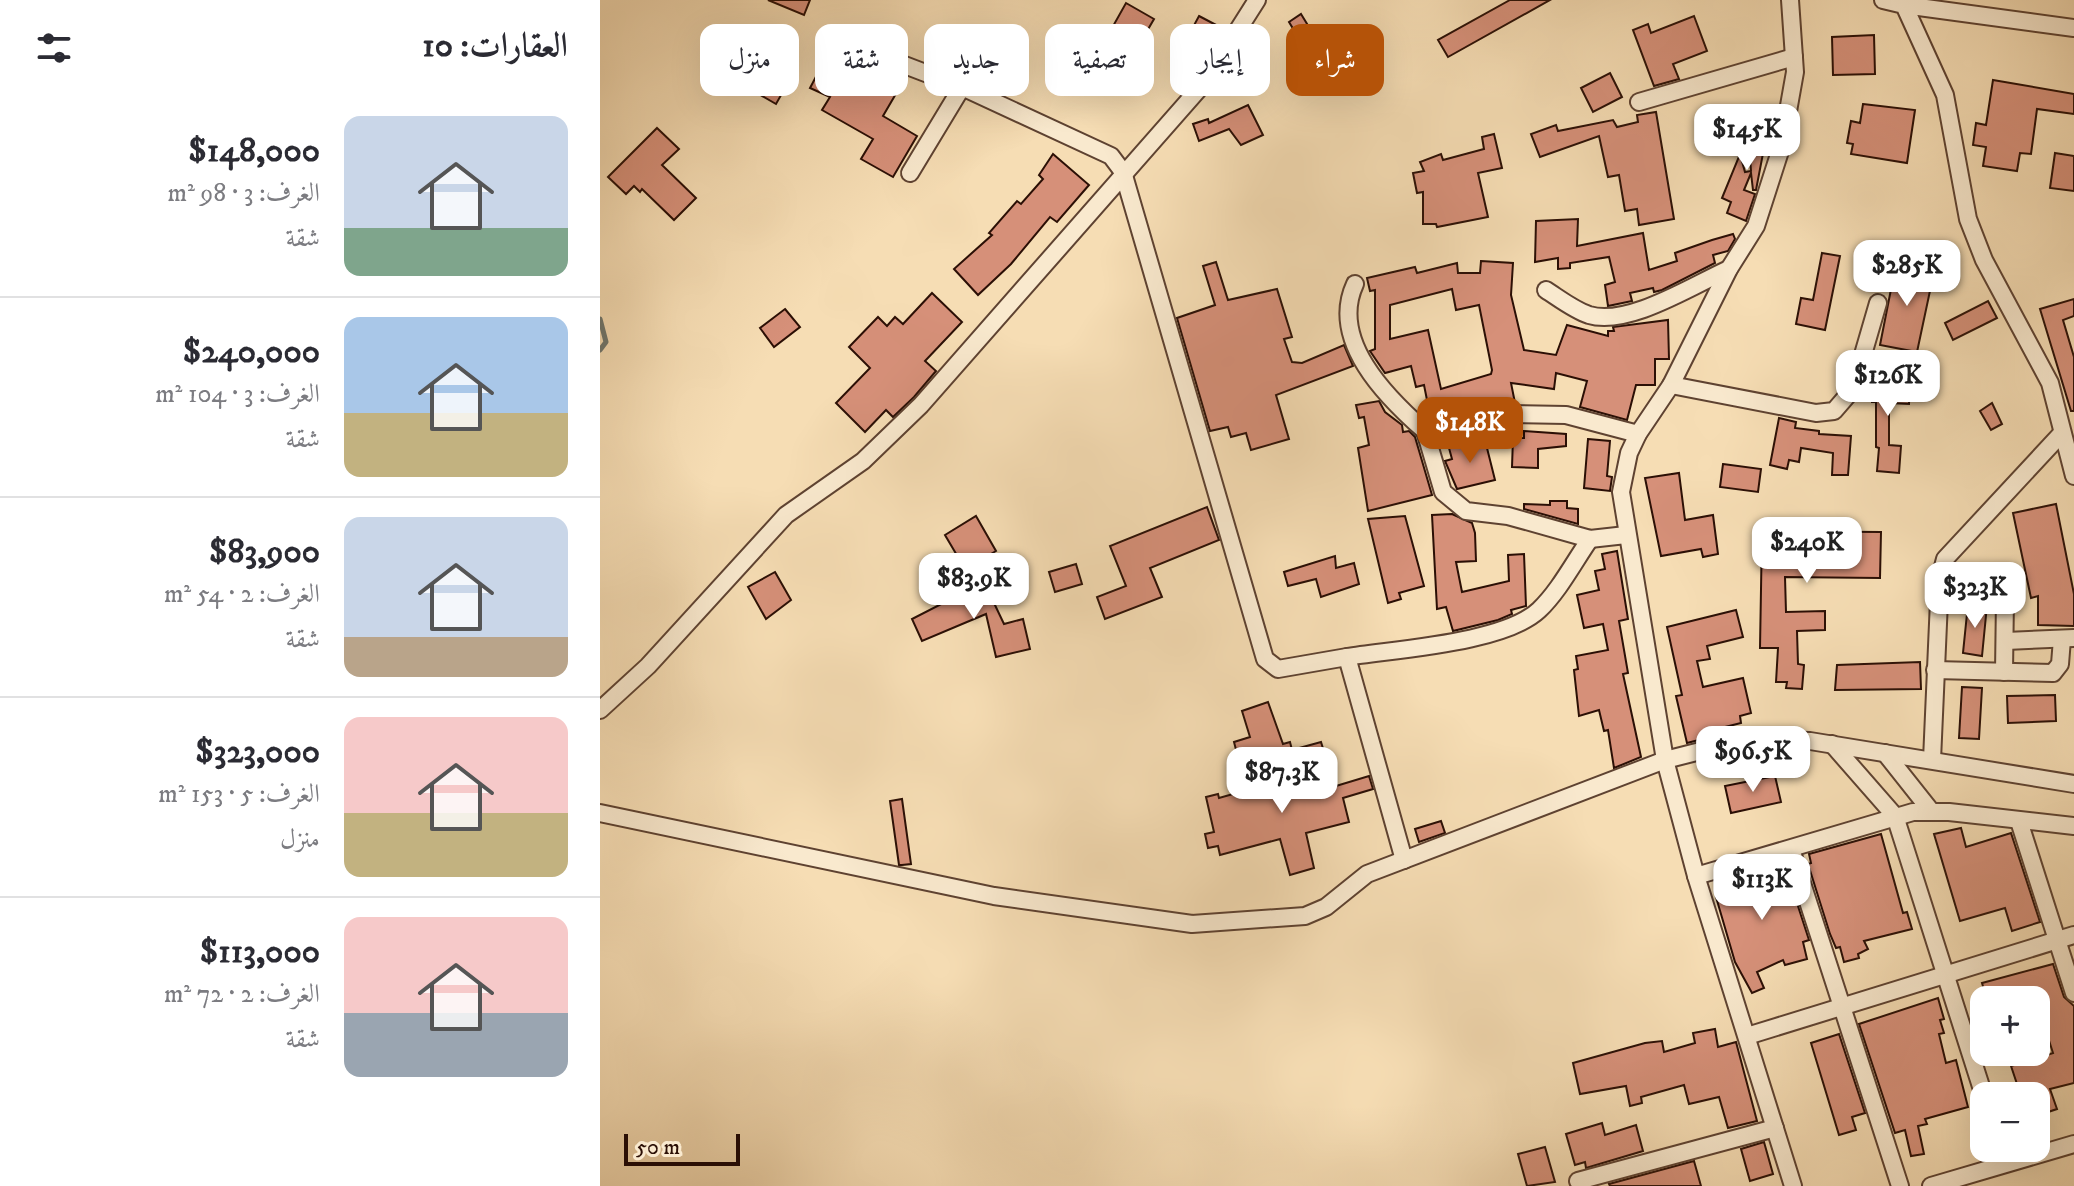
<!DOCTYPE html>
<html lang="ar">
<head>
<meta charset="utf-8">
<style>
  body { margin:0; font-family:"IM FELL DW Pica",Amiri,serif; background:#f2f2f3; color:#2b2b33; direction:rtl; height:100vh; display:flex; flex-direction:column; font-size:30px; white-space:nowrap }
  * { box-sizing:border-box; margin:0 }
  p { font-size:26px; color:#7c7c81 }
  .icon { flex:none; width:44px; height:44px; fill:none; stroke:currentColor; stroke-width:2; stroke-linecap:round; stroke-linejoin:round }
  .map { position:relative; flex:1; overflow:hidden; direction:ltr }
  .panel { display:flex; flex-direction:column; background:#fff; width:600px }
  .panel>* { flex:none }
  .top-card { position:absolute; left:24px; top:24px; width:760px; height:72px; direction:rtl; display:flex; gap:16px }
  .controls { position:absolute; left:1370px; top:986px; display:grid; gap:16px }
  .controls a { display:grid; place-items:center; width:80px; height:80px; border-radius:16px; background:#fff; box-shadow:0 8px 32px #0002; font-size:40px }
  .scale { position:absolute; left:24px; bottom:20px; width:116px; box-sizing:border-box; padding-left:8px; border:4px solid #2b0f05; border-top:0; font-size:22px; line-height:28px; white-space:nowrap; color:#2b0f05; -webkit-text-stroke:6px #f9e9ce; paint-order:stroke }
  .price { position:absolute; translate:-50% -68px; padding:0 18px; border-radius:16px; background:#fff; color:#222; font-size:26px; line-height:52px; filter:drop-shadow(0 2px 4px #0008) }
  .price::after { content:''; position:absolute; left:50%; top:48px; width:24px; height:18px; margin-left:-12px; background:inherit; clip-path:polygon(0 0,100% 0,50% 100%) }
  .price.selected { background:#b45309; color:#fff }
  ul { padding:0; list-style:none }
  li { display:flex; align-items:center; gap:24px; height:200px; padding:0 32px }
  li+li { border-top:2px solid #e1e1e2 }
  li span { display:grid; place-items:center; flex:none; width:224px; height:160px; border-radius:16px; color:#555 }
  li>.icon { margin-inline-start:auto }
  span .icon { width:96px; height:96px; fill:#fffc; stroke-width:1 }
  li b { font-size:34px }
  h2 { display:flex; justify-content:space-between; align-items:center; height:96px; padding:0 32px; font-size:34px }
  .pill { padding:0 28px; border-radius:16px; background:#fff; box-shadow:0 8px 32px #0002; font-size:28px; line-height:72px }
  .pill.selected { background:#b45309; color:#fff }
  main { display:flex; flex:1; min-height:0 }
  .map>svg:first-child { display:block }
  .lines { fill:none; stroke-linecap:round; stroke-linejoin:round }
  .stream { stroke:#6f766d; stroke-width:5 }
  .building { fill:#d69079; stroke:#2b0f05; stroke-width:2; fill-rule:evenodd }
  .minor-casing { stroke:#5e4231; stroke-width:20 }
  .minor { stroke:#f9e9ce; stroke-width:16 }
</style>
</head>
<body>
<main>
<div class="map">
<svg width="1474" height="1186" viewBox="0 0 1474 1186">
  <rect width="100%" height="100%" fill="#f6ddb4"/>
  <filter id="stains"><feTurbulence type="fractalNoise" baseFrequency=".0025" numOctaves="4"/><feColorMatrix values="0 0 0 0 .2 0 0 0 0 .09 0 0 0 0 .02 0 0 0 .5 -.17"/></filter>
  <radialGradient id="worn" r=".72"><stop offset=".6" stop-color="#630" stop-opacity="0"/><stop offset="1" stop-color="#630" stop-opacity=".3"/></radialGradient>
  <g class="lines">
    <path class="stream" d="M0 319 6 342 0 350"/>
  </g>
  <g class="building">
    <path d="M168 0H210L204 15Z"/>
    <path d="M910 0H950L848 57 838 40Z"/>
    <path d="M526 3 554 19 543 38 529 30 518 52 503 44Z"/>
    <path d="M701 14 723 50 711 58 689 22Z"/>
    <path d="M599 16 620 27 613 40 592 29Z"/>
    <path d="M1094 16 1107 51 1073 64 1079 79 1054 86 1033 30 1048 24 1051 33Z"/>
    <path d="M1274 35 1275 74 1233 75 1232 37Z"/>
    <path d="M164 48 197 67 176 104 143 85Z"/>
    <path d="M256 58 304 80 283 116 317 136 293 177 261 159 273 139 222 110 230 97 210 88 220 69 241 78Z"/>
    <path d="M1010 73 1022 97 993 112 981 88Z"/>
    <path d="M1393 80 1474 94V114L1437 109 1431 154 1420 153 1417 171 1383 166 1386 147 1373 145 1376 123 1386 125Z"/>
    <path d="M1263 104 1315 110 1307 163 1251 154 1253 144 1247 143 1251 121 1260 123Z"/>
    <path d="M648 105 663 135 641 145 629 129 599 141 593 124 608 119 609 123Z"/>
    <path d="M1056 112 1074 219 1039 225 1037 209 1025 211 1019 175 1008 177 999 136 940 157 931 134 956 125 958 131 1013 120 1017 127 1038 122 1037 115Z"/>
    <path d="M1147 118 1169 122 1156 190H1153L1151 173 1144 190 1155 194 1146 221 1127 213 1131 202 1122 198 1140 154 1145 172 1151 171Z"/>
    <path d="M57 128 79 149 62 165 96 198 74 220 42 189 40 192 34 186 26 194 8 177Z"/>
    <path d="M894 134 902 168 878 173 888 217 837 227 836 224H823V192L817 193 813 173 824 171 820 162 841 154 843 160 884 149 882 137Z"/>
    <path d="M1455 153 1474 156V191L1450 188Z"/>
    <path d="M453 154 489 185 457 222 450 217 411 264 378 295 354 269 392 235 389 233 417 201 421 204 443 179 439 175Z"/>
    <path d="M978 219 977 246 1043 233 1049 270 1077 261 1075 253 1112 240 1133 234 1135 239 1128 251 1113 255 1115 263 1062 290 1054 292 1053 288 1030 293 1032 301 1008 306 1005 285 1015 282 1009 257 970 263V268L958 269V258L935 262 936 221Z"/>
    <path d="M1222 253 1240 256 1225 330 1196 324 1201 298 1213 300Z"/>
    <path d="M881 261 913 263 911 295 924 350 956 355 967 325 1008 336V331H1014L1013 327 1068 320 1069 359H1055V385H1036L1027 420 980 407 987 381 956 373 954 389 911 383 915 403 838 417 835 403 828 405 824 385 816 387 811 366 785 373 770 351 775 349V290L770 291 767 278 815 267 817 273 857 263 858 273H880ZM852 289 856 310 879 305 892 370 891 374 841 389 828 330 790 339V305Z"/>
    <path d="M616 262 628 300 677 289 692 337 684 339 692 362 702 363 744 345 753 366 676 395 689 439 651 450 646 433 631 437 628 427 610 431 577 318 615 305 603 266Z"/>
    <path d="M1296 264 1334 272 1317 352 1280 345Z"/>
    <path d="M332 293 362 322 325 361 336 371 314 397 293 417 286 410 265 432 236 403 270 368 249 347 278 317 287 326 295 317 303 324Z"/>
    <path d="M1474 299V316L1463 320 1474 357V411H1471L1440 309Z"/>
    <path d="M1388 301 1397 318 1353 340 1345 323Z"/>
    <path d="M185 309 200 327 174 347 160 328Z"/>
    <path d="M1273 376 1310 378 1309 404 1289 403V445L1301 446 1299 473 1277 471 1279 448 1276 447V402H1272Z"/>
    <path d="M779 401 785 412 802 425 803 432 809 431 815 437 832 495 768 511 758 448 769 445 764 417 759 418 756 405Z"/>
    <path d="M1392 403 1402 424 1391 430 1380 411Z"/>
    <path d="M1179 418 1196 422 1195 428 1219 431V434L1251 436 1248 475H1232L1233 453 1201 448 1199 462 1189 460 1187 469 1170 465Z"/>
    <path d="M924 431 966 434V446L938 449V468L912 467 913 438H924Z"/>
    <path d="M988 439 1010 441 1007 476 1012 477 1010 491 984 488Z"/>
    <path d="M885 440 895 480 857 489 845 461 852 459 849 448Z"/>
    <path d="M1123 464 1161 469 1158 492 1120 487Z"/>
    <path d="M1079 473 1085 520 1113 515 1118 554 1103 557 1101 549 1061 556 1045 478Z"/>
    <path d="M950 501H967V508L978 509V524L924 509V504L950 505Z"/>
    <path d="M1456 504 1474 594V626L1438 625V596L1431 598 1413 513Z"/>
    <path d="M607 507 619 540 550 568 562 597 505 619 497 597 526 586 510 546Z"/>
    <path d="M852 514 872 523 875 533 876 561 856 562 862 592 909 581 908 555 924 554 926 606 911 610 912 614 898 620 853 631 846 607 837 609 832 515Z"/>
    <path d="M376 516 396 551 365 569 345 535Z"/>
    <path d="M805 516 824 586 799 593 801 599 788 603 768 519Z"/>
    <path d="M1162 531 1281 532 1280 578 1185 577 1186 612 1225 611V630L1197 631 1198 664 1204 665 1202 689 1186 688 1187 682H1176L1178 648H1160Z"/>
    <path d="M1017 551 1028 619 1019 621 1028 673 1023 674 1041 757 1014 768 1008 730 1004 731 999 710 979 716 974 670 978 669 976 656 1008 650 1003 624 984 628 977 595 999 590 995 571 1005 569 1002 554Z"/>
    <path d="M735 556 736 568 754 563 759 584 721 597 716 579 688 586 684 572Z"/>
    <path d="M476 564 482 584 455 592 449 572Z"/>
    <path d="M175 572 191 600 166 619 148 587Z"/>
    <path d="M384 582 404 624 423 619 430 649 396 657 386 614 322 641 312 619Z"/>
    <path d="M1368 604 1387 605 1382 656 1363 653Z"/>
    <path d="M1136 610 1143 637 1107 646 1110 659 1097 661 1103 687 1143 678 1151 713 1140 716 1141 723 1125 727 1126 733 1087 743 1076 696 1082 695 1067 627Z"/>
    <path d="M1320 662 1321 689 1235 690 1237 665Z"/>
    <path d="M1362 687 1382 688 1379 739 1359 738Z"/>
    <path d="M1455 695 1456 721 1408 723 1407 696Z"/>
    <path d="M668 702 683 744 690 742 692 750 721 742 728 765 641 769 634 742 650 737 642 711Z"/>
    <path d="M729 767 736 786 769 776 773 789 743 798 749 822 706 833 714 868 690 875 680 839 620 855 618 846 608 848 605 834 614 832 606 797 618 794 619 798Z"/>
    <path d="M1175 776 1181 802 1131 813 1125 786Z"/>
    <path d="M302 799 311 864 302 865H299L290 801Z"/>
    <path d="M841 821 845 833 819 842 815 829Z"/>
    <path d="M1361 828 1366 847 1411 833 1440 922 1412 931 1405 908 1360 921 1334 834Z"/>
    <path d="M1281 834 1303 913 1307 912 1312 929 1264 941 1268 949 1258 954 1259 958 1244 962 1240 947 1236 948 1230 934 1208 864 1211 863 1209 854Z"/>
    <path d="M1184 863 1209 940 1203 942 1207 959 1185 965 1183 960 1157 972 1164 988 1152 993 1135 962 1116 897 1122 895 1119 883Z"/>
    <path d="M1453 964 1464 997 1474 1006V1083L1450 1089 1457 1109 1436 1116V1096H1421L1411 1066 1453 1053 1436 1000H1387L1382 983Z"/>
    <path d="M1338 998 1344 1019 1340 1020 1344 1033 1339 1034 1346 1063 1356 1060 1368 1107 1325 1119 1327 1124 1318 1126 1324 1154 1311 1156 1305 1130 1295 1133 1259 1024Z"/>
    <path d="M1115 1029 1118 1047 1136 1042 1157 1121 1128 1128 1119 1097 1089 1104 1084 1085 1041 1097 1042 1103 1030 1106 1026 1086 980 1094 973 1063 1045 1043 1062 1041 1064 1052 1095 1043 1093 1033Z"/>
    <path d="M1239 1034 1265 1113 1252 1117 1256 1130 1239 1135 1211 1043Z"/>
    <path d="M1002 1123 1005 1135 1036 1125 1043 1151 986 1168 985 1162 975 1165 966 1134Z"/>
    <path d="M1164 1142 1173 1174 1150 1181 1141 1149Z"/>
    <path d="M945 1147 955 1182 927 1186 918 1154Z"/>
    <path d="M1094 1161 1101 1186H1010L1009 1184Z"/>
  </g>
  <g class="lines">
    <g class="minor-casing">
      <g id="minor">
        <path d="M1190 0 1195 72 1182 145 1156 226 1129 269 1071 385 1038 434 1029 453 1021 492 1065 760 1096 876 1193 1186"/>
        <path d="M1283 0 1304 5 1345 95 1368 219 1384 260 1450 383 1474 476"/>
        <path d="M1304 0V5L1474 28"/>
        <path d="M234 38 362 87 511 156 523 172 665 659 678 669 747 657 804 860"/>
        <path d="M1039 102 1194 57"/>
        <path d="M310 173 362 87"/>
        <path d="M755 284C729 340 786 397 825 431L904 414 966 415 1038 434"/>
        <path d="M946 290C960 299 974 310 989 315 1028 327 1093 285 1129 269"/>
        <path d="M1071 385 1216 413 1234 411 1253 389 1278 303"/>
        <path d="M825 431 843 492 866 511 908 516 990 539 1026 535"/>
        <path d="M1340 591 1399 595 1405 598 1404 672"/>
        <path d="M1406 641 1474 638"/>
        <path d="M747 657C797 649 904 643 939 610 959 591 974 562 990 539"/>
        <path d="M1335 670 1453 673 1460 664 1462 639"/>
        <path d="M0 710 48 666 186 515 263 461 321 405 605 82 657 0"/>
        <path d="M1232 744 1295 816 1384 1096"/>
        <path d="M1285 753 1331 811"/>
        <path d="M1332 760 1340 578 1345 559 1462 433"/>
        <path d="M0 813 394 896 592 924 705 916 726 907 767 874 1065 760 1148 739 1210 741 1474 784"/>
        <path d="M1419 821 1474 993"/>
        <path d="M1191 849 1300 1186"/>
        <path d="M1096 876 1313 812H1349L1474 826"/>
        <path d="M1147 1036 1474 935"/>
        <path d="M978 1181 1175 1128"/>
        <path d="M1331 1186 1474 1144"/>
      </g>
    </g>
    <use href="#minor" class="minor"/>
  </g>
  <rect width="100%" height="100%" filter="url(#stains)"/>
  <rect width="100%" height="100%" fill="url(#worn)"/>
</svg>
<div class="controls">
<a>+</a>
<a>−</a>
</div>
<div class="scale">50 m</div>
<b class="price" style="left:1147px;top:172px">$145K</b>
<b class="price" style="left:1307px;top:308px">$285K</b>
<b class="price" style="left:1288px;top:418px">$126K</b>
<b class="price selected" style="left:870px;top:465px">$148K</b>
<b class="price" style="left:1207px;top:585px">$240K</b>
<b class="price" style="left:374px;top:621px">$83.9K</b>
<b class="price" style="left:1375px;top:630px">$323K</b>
<b class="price" style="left:1153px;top:794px">$96.5K</b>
<b class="price" style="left:682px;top:815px">$87.3K</b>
<b class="price" style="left:1162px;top:922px">$113K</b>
<div class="top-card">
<a class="pill selected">شراء</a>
<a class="pill">إيجار</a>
<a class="pill">تصفية</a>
<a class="pill">جديد</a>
<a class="pill">شقة</a>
<a class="pill">منزل</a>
</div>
</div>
<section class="panel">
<h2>العقارات: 10<svg class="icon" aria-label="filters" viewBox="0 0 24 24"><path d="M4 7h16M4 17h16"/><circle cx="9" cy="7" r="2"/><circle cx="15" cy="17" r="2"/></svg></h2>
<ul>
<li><span style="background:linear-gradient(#c9d6e8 70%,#7fa58c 0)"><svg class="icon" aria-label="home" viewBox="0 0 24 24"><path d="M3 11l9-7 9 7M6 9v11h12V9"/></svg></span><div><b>$148,000</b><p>الغرف: 3 · 98 m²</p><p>شقة</p></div></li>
<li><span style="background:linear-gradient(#a9c7e8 60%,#c2b280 0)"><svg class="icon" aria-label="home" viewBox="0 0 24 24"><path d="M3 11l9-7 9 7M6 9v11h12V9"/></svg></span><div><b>$240,000</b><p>الغرف: 3 · 104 m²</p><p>شقة</p></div></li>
<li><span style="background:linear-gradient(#c9d6e8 75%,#b9a48a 0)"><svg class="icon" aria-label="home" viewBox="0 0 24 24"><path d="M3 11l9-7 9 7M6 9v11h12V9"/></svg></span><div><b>$83,900</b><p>الغرف: 2 · 54 m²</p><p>شقة</p></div></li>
<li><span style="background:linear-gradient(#f6c9c9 60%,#c2b280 0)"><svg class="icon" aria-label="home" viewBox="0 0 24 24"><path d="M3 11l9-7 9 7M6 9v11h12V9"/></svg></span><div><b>$323,000</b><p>الغرف: 5 · 153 m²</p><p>منزل</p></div></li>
<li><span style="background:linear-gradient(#f6c9c9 60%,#9aa5b1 0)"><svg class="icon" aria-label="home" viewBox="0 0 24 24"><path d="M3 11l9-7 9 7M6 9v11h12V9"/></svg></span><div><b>$113,000</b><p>الغرف: 2 · 72 m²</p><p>شقة</p></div></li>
</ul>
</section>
</main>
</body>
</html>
